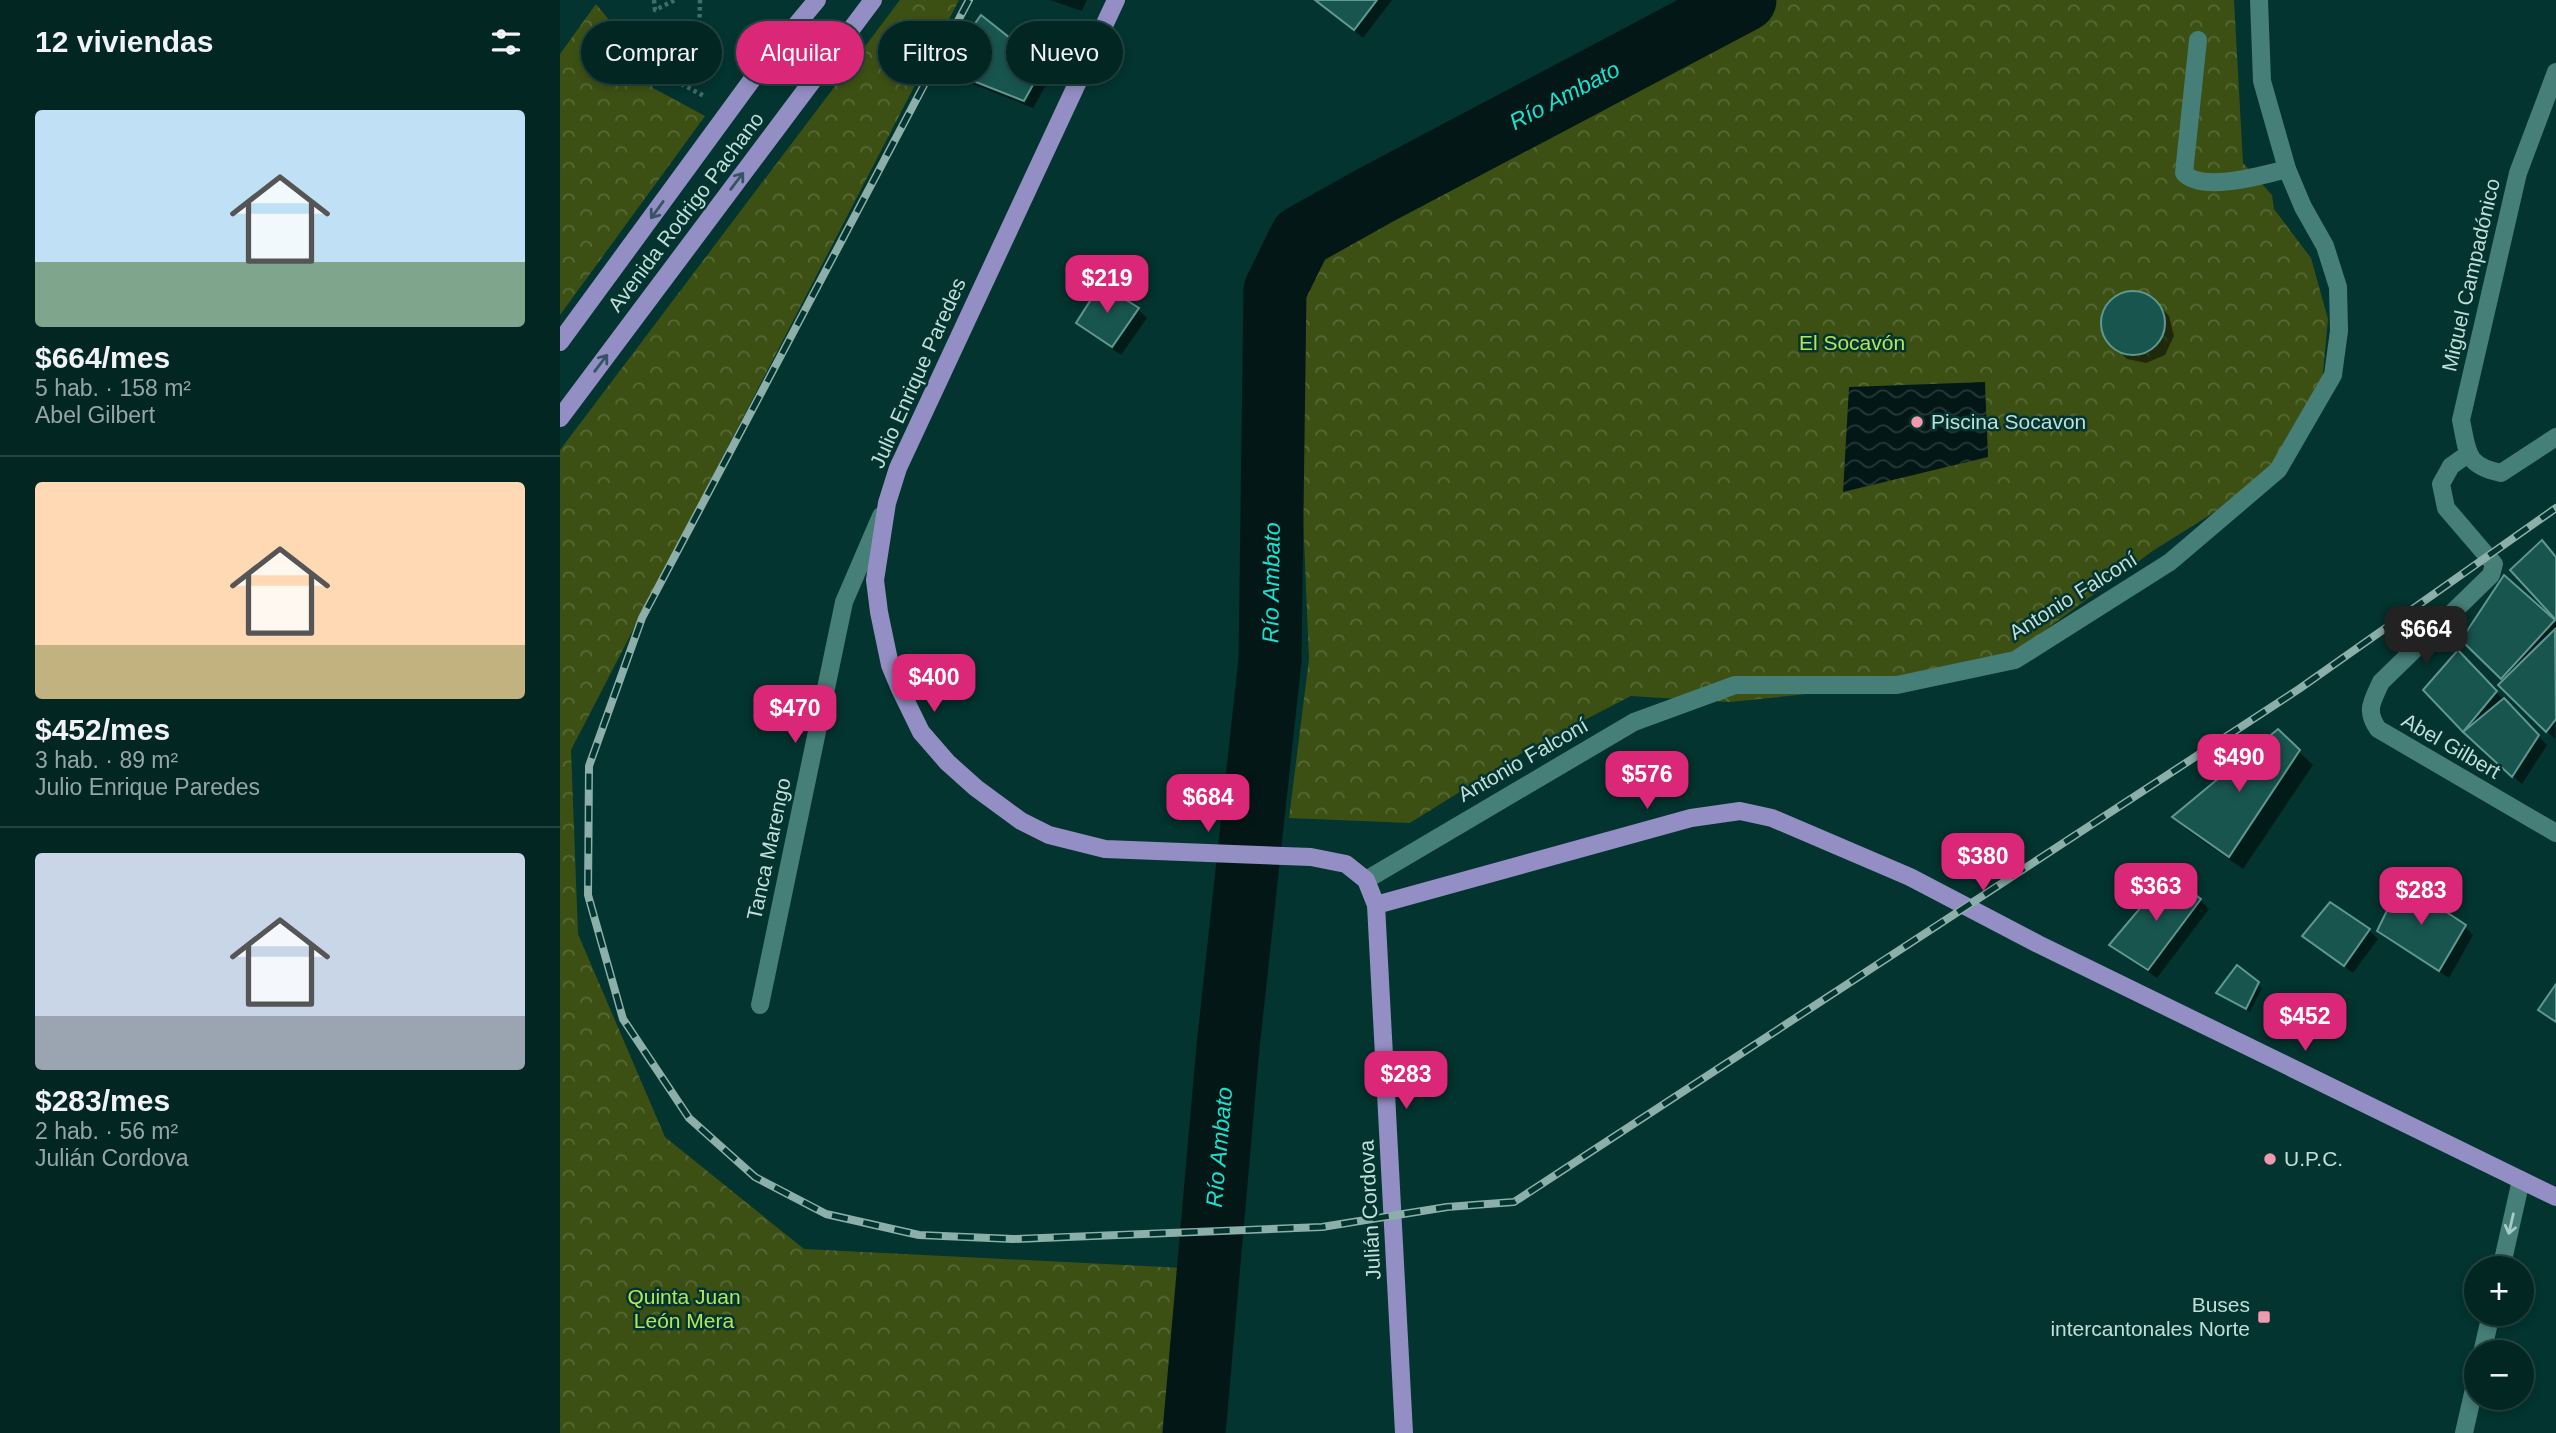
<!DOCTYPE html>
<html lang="es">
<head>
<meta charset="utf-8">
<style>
  body { margin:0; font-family:Arial,sans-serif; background:#0c2f2b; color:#f1f3f6; height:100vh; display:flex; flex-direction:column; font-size:26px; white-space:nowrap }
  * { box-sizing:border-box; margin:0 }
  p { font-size:23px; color:#96a5a6 }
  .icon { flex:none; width:38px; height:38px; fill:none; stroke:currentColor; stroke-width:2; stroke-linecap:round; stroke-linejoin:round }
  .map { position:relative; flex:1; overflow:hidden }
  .side { display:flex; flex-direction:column; background:#022723; width:560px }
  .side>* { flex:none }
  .banner { position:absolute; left:21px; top:21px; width:665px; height:63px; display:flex; gap:14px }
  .fabs { position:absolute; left:1904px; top:1256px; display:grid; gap:14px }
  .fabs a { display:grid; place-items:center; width:70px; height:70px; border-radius:50%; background:#022723; box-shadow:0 4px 10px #0003,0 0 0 2px #234441; font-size:35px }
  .price { position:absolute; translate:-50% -60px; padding:0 16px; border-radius:14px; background:#db2777; color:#fff; font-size:23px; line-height:46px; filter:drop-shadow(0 2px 4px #0008) }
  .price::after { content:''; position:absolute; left:50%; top:42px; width:21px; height:16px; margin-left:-10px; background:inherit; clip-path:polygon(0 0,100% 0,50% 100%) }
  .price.selected { background:#222; color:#fff }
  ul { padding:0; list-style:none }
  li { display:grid; align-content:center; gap:14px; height:371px; padding:0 35px }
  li+li { border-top:2px solid #234441 }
  li span { display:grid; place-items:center; height:217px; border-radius:7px; color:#555 }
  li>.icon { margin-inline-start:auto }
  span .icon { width:126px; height:126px; fill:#fffc; stroke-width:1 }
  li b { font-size:30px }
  h2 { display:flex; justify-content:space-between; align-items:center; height:84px; padding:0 35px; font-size:30px }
  .tag { padding:0 24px; border-radius:32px; background:#022723; box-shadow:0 4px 10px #0003,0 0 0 2px #234441; font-size:24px; line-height:63px }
  .tag.selected { background:#db2777; color:#fff }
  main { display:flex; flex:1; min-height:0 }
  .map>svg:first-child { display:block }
  .forest { fill:url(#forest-crowns) }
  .water { fill:url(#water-waves) }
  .shadow { fill:#0007 }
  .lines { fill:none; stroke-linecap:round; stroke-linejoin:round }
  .river { stroke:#031816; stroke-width:63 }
  .building { fill:#18554f; stroke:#5f9891; stroke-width:2 }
  .path { stroke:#416c67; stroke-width:4.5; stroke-dasharray:3.5 3.5; stroke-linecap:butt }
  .minor { stroke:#467f78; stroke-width:18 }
  .major { stroke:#938fc4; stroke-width:18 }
  .rail-casing { stroke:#8cafaa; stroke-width:8 }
  .rail { stroke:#03342f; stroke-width:5; stroke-dasharray:16; stroke-linecap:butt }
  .oneway { stroke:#355463 }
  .oneway2 { stroke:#a8cbc6 }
  .poi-dot { fill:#f29aad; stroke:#03342f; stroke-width:2.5 }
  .labels { text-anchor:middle; stroke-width:5; stroke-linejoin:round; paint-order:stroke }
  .street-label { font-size:21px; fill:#c1ded9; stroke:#03342f }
  .park-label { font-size:21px; fill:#b6e557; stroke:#03342f }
  .poi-label { font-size:21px; fill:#c1ded9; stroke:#03342f; text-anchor:start }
  .water-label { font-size:23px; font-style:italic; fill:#1be1d0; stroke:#03342f }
</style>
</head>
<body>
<main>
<section class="side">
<h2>12 viviendas<svg class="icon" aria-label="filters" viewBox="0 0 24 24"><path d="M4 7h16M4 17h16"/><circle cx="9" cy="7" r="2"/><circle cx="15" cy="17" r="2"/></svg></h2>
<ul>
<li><span style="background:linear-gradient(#bfe0f5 70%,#7fa58c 0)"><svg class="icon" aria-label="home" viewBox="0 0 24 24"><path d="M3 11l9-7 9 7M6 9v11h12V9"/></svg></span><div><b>$664/mes</b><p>5 hab. · 158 m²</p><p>Abel Gilbert</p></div></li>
<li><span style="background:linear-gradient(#ffd9b3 75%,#c2b280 0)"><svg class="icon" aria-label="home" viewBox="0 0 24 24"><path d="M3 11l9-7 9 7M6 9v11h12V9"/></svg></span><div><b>$452/mes</b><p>3 hab. · 89 m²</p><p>Julio Enrique Paredes</p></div></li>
<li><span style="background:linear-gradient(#c9d6e8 75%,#9aa5b1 0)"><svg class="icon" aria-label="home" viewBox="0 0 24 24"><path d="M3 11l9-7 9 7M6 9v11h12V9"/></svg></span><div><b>$283/mes</b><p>2 hab. · 56 m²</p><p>Julián Cordova</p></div></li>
</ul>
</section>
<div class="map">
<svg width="1996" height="1433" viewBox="0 0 1996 1433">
  <defs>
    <pattern id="forest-crowns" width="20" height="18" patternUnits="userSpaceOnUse" patternTransform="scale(1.75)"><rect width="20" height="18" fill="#3d5014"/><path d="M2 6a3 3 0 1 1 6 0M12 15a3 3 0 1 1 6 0" fill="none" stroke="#576936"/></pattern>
    <pattern id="water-waves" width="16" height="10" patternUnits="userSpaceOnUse" patternTransform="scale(1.75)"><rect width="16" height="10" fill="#031816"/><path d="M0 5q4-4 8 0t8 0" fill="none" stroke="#263937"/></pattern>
  </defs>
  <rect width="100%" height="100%" fill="#03342f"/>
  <g class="forest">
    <path d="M340 0H399L11 750 18 934 105 1137 244 1249 624 1268 609 1433H0V450Z"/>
    <path d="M1207 0H1674L1683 163 1712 195 1714 209 1751 258 1768 319 1761 395 1706 480 1594 550 1447 658 1336 685 1170 702 1071 696 970 748 850 823 729 818 749 659 734 298 758 250 819 205Z"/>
    <path d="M36 4 74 51 93 88 145 116 0 315V54Z"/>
  </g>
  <path class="water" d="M1425 382 1428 457 1283 492 1289 387Z"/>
  <g class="shadow">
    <path d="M490 0H527L522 11Z"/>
    <path d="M757 0H832L803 38Z"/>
    <path d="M483 66 492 75 473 108 394 77 386 68Z"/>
    <path d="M1564 294H1584L1593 299 1609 316 1614 336 1605 355 1586 363 1567 359 1550 343 1543 325 1548 305Z"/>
    <path d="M578 309 587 318 561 355 527 332 518 323Z"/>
    <path d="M1945 578 1996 623 1995 739 1941 685 1945 681 1903 640Z"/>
    <path d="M1898 653 1987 745 1962 784 1914 741 1865 690Z"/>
    <path d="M1718 732 1753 765 1683 869 1627 830 1614 817Z"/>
    <path d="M1640 900 1649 909 1597 978 1560 953 1551 945Z"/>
    <path d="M1904 926 1913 935 1889 978 1828 939 1819 931Z"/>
    <path d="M1809 930 1818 939 1793 973 1744 936Z"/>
    <path d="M1677 967 1702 988 1690 1012 1662 996Z"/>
  </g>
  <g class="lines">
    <path class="river" id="s1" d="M634 1433 668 1047 710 660 715 290 741 237 814 196 1185 0"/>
  </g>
  <g class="building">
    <path d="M755 0H817L794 30Z"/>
    <path d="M421 15 484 65 464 101 383 69Z"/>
    <path d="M541 284 579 308 552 347 516 323Z"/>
    <circle cx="1573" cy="323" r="32"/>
    <path d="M1982 540 1996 557V620L1950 570Z"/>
    <path d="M1944 575 1995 620 1941 679 1901 640Z"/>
    <path d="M1995 629 1996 719 1986 732 1938 685Z"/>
    <path d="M1898 650 1937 691 1903 732 1863 690Z"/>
    <path d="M1944 698 1979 735 1952 777 1903 732Z"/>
    <path d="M1718 729 1740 750 1669 857 1612 817Z"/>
    <path d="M1608 875 1641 899 1588 970 1549 945Z"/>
    <path d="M1841 882 1906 925 1879 971 1817 931Z"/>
    <path d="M1770 902 1810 929 1784 966 1742 936Z"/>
    <path d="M1677 965 1699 982 1686 1009 1656 993Z"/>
    <path d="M1996 984V1022L1978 1010Z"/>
  </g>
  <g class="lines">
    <g class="path">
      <path d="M94 0 95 10 115 0"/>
      <path d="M140 0 139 41 112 79 146 97"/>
    </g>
    <g class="minor">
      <path d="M1638 40 1624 173C1642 193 1703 175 1727 169"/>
      <path d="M1996 72 1958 173 1901 420C1908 453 1905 465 1941 473L1996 437"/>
      <path d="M1908 454 1891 466 1881 484 1886 508 1934 564 1931 575 1821 682C1812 702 1805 710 1818 729L1996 833"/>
      <path d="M806 880 1074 722 1175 685H1337L1455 660 1610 562 1718 470 1773 375 1779 331 1778 287 1765 246 1743 207 1727 169 1702 81 1699 0"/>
      <path d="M200 1005 284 602 321 516"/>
      <path d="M1941 1269 1961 1180"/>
      <path d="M1922 1353 1931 1314"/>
      <path d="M1904 1433 1916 1380"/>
    </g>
    <g class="major">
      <path d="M556 0 338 468 327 503 315 580 319 612 330 665 340 689 361 732 387 762 416 788 461 821 489 835 545 849 751 857 786 864 806 880 816 905 844 1433"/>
      <path d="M0 342 202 66 257 0"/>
      <path d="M0 418 313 0"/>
      <path d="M816 905 1131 818 1180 811 1212 818 1350 877 1478 944 1996 1197"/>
    </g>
    <g class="rail-casing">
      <path id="rail" d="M409 0 82 618 29 766 28 895 63 1019 129 1118 195 1177 266 1214 359 1235 453 1239 762 1227 887 1207 954 1202 1739 689 1996 508"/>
    </g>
    <use href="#rail" class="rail"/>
  </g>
  <defs><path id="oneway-shaft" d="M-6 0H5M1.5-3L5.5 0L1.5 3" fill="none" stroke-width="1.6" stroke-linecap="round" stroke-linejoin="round" transform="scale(1.75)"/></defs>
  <g class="oneway">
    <use href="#oneway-shaft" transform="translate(177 181) rotate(-53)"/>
    <use href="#oneway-shaft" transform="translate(97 210) rotate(126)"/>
    <use href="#oneway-shaft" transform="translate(41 363) rotate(-53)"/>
  </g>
  <use class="oneway2" href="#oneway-shaft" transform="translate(1951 1224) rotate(103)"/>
  <g class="poi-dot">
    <circle cx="1357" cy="422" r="7"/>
    <circle cx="1710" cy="1159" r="7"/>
    <rect x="1697" y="1310" width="14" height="14" rx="3.5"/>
  </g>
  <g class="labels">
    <g class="street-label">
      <text transform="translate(126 212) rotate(-53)" y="7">Avenida Rodrigo Pachano</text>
      <text transform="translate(1911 275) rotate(-77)" y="7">Miguel Campadónico</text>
      <text transform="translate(358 373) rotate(-66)" y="7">Julio Enrique Paredes</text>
      <text transform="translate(1513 596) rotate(-32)" y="7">Antonio Falconí</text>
      <text transform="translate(1891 746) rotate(30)" y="7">Abel Gilbert</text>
      <text transform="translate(963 760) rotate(-30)" y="7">Antonio Falconí</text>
      <text transform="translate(209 849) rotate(-78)" y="7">Tanca Marengo</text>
      <text transform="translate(810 1210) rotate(-93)" y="7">Julián Cordova</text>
    </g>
    <g class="park-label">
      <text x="1292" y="350">El Socavón</text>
      <text x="124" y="1304">Quinta Juan<tspan x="124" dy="24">León Mera</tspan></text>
    </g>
    <g class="poi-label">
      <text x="1371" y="429">Piscina Socavon</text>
      <text x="1724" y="1166">U.P.C.</text>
      <text x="1690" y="1312" text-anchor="end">Buses<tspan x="1690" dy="24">intercantonales Norte</tspan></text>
    </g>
    <g class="water-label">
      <text dy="8" stroke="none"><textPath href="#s1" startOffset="1505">Río Ambato</textPath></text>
      <text dy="8" stroke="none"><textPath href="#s1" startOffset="854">Río Ambato</textPath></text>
      <text dy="8" stroke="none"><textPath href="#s1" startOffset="287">Río Ambato</textPath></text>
    </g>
  </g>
</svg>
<div class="fabs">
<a>+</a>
<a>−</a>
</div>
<b class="price" style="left:547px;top:315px">$219</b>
<b class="price selected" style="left:1866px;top:666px">$664</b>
<b class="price" style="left:374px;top:714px">$400</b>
<b class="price" style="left:235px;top:745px">$470</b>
<b class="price" style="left:1679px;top:794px">$490</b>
<b class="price" style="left:1087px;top:811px">$576</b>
<b class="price" style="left:648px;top:834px">$684</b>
<b class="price" style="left:1423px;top:893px">$380</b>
<b class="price" style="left:1596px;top:923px">$363</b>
<b class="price" style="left:1861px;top:927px">$283</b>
<b class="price" style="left:1745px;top:1053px">$452</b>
<b class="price" style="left:846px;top:1111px">$283</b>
<div class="banner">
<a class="tag">Comprar</a>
<a class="tag selected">Alquilar</a>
<a class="tag">Filtros</a>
<a class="tag">Nuevo</a>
</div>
</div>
</main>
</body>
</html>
